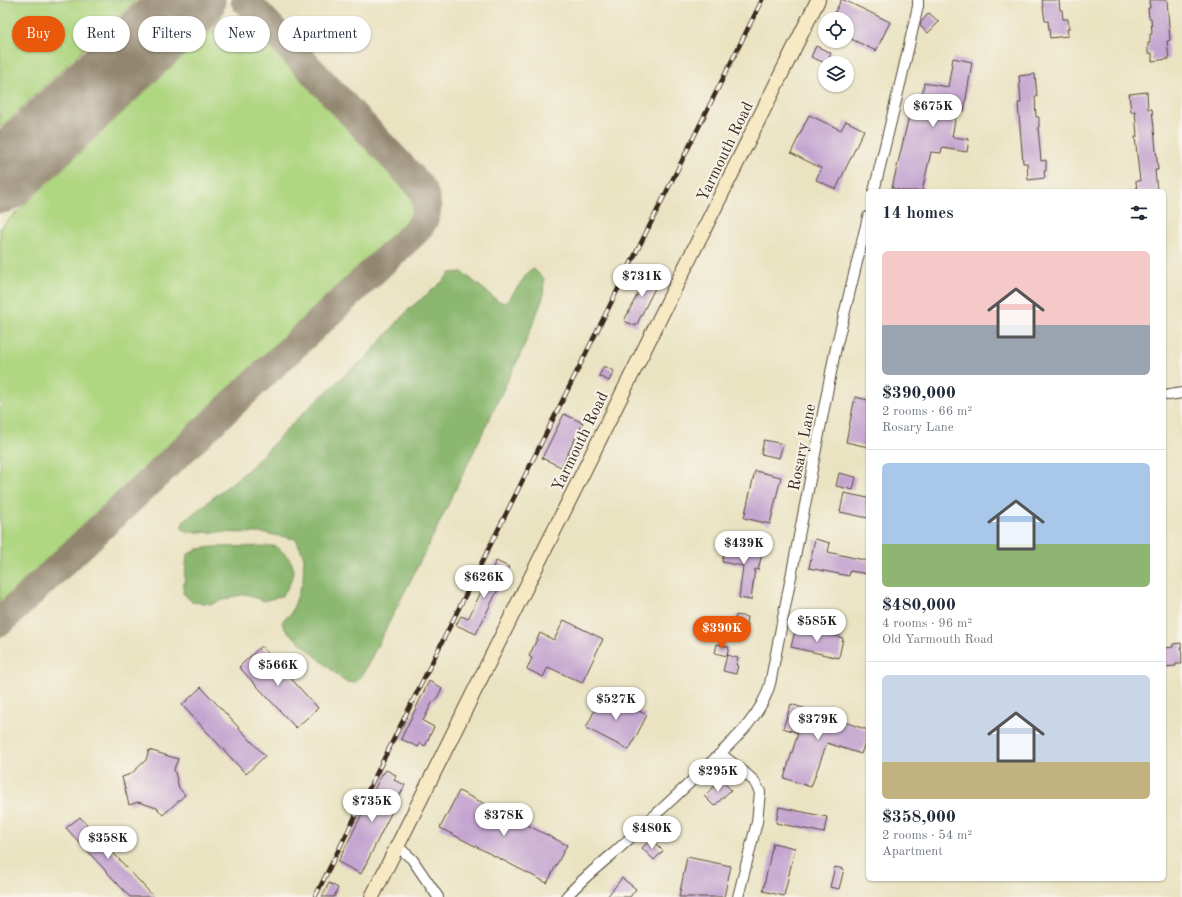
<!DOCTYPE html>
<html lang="en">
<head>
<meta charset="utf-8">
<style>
  body { margin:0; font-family:"Old Standard TT",serif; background:#f2f2f3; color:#1f2937; height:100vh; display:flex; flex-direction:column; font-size:15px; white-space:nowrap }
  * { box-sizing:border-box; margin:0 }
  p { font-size:13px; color:#747a83 }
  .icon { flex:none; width:22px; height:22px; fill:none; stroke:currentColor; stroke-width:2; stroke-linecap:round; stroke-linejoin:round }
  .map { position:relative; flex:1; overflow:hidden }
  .panel { position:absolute; left:866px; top:189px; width:300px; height:692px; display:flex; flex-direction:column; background:#fff; border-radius:6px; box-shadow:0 1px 3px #0004 }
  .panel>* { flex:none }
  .top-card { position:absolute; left:12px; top:16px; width:380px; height:36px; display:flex; gap:8px }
  .tools { position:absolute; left:818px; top:12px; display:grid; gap:8px }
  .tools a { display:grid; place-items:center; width:36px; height:36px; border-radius:50%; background:#fff; box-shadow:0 1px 3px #0004; font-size:20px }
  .price { position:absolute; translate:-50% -34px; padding:0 9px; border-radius:14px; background:#fff; color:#222; font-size:13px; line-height:26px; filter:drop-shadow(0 1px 2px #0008) }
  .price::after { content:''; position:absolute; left:50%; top:24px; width:12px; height:9px; margin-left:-6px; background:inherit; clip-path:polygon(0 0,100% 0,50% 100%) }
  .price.current { background:#ea580c; color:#fff }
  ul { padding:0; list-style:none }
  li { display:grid; align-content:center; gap:8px; height:212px; padding:0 16px }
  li+li { border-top:1px solid #e0e1e3 }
  li span { display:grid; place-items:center; height:124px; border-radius:6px; color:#555 }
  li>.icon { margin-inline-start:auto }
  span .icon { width:72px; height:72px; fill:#fffc; stroke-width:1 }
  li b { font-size:17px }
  h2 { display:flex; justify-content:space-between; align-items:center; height:48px; padding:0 16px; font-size:17px }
  .pill { padding:0 14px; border-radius:18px; background:#fff; box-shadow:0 1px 3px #0004; font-size:14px; line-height:36px }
  .pill.current { background:#ea580c; color:#fff }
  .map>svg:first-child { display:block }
  .green { fill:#afd681; stroke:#758050 }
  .forest { fill:#8bb76f; stroke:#637046 }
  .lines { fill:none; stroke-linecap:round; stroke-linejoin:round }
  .taxiway { stroke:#928670; stroke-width:29 }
  .runway { stroke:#928670; stroke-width:71 }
  .building { fill:#c4a4d0 }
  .minor-casing { stroke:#554637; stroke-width:12 }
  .secondary-casing { stroke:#554637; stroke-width:16 }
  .minor { stroke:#fff; stroke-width:10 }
  .secondary { stroke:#f7e9c3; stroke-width:14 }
  .rail-casing { stroke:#3b2a1e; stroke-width:4.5 }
  .rail { stroke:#f7f3e8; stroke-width:3; stroke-dasharray:9; stroke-linecap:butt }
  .labels { text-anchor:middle; stroke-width:4; stroke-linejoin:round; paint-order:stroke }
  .street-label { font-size:16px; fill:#3b2a1e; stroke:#f7f3e8 }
</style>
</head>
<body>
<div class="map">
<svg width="1182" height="897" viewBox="0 0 1182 897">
  <rect width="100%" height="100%" fill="#f7f3e8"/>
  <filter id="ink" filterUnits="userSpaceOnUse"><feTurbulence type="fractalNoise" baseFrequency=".025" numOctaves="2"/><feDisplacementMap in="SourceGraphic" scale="8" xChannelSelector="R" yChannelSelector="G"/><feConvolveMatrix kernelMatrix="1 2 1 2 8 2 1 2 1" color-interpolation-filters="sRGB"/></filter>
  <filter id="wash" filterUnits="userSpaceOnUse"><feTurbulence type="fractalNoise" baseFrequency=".012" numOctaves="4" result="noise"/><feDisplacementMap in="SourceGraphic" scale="16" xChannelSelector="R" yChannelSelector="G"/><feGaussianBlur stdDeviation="0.9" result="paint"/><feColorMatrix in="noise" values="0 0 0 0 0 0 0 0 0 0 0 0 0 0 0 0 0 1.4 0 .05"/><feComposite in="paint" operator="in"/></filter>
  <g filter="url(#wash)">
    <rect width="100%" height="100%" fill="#eae3c2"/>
    <g class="green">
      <path d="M0 0H136L0 128Z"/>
      <path d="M230 16 241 17 249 20 412 191C422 210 415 217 403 231L275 349 204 417 119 496 0 609V228L186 53 225 19Z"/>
    </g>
    <g class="forest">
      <path d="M534 269 544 279 543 298 522 351 435 532 362 676C356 683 352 684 344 681L285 629 282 623 284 619 291 614 303 581 304 557 296 539 264 533 187 532 181 528 184 521 249 469 302 414 348 372 365 359 409 309 442 282 450 273 462 272 471 279 498 301 506 303 530 270Z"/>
      <path d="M276 546C280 550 287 555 290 560 298 571 289 587 282 596L263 601 247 594 232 597 212 604 192 602 183 593 187 555 198 549 212 547Z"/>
    </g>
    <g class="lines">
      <path class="taxiway" d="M0 622 416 231C430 216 430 201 419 185L245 0"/>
      <path class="runway" d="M0 178 190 0"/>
    </g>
    <g id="blocks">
      <g class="building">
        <path d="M841 0H844L890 22 876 51 847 37V19H832Z"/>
        <path d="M1042 0H1059L1060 10H1062L1063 19H1068L1069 29H1067L1068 36 1050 38 1048 21H1045Z"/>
        <path d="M1149 0H1167L1170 40 1167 41 1169 59 1152 61V53H1148V43H1150V34H1152L1151 18H1149L1148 8H1150Z"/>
        <path d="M929 13 939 22 928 33 920 26 921 22Z"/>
        <path d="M816 46 831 53 827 63H825L811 57Z"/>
        <path d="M953 58 972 62 964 111 957 109 952 137 969 139 967 152 942 148 941 153 931 152 922 191H904L892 188 910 112 919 114 924 83 948 87Z"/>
        <path d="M1035 74 1037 97H1035L1036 117H1039V127H1038L1041 161 1046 160V171H1044L1045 178 1028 180 1027 163H1023L1018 103H1021L1019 76Z"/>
        <path d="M1147 92 1148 109H1152L1158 170H1155L1157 191H1137L1136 181H1140L1135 137H1137L1135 111 1131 112 1129 94Z"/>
        <path d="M809 115 841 130 846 121 864 130 836 189 816 180 821 168 791 153Z"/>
        <path d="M649 271 661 276 636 326 624 321Z"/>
        <path d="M604 366 614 371 609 381 599 376Z"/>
        <path d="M855 397 868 400V447L846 442Z"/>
        <path d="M564 414 583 423 561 467 542 458Z"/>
        <path d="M764 440 783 444 779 458 761 454Z"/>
        <path d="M755 471 781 477 770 524 744 518Z"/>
        <path d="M839 473 856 477 853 490 836 486Z"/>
        <path d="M844 493 868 498V518L840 512Z"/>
        <path d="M815 539 830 543 828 552 868 561V574L850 571 849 576 809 568Z"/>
        <path d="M726 542 763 550 758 570 755 569 751 600 739 598 743 566 722 562Z"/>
        <path d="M496 561 509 567 476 634 456 625 461 616 468 619Z"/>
        <path d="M736 615 747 617 746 624H748L746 635 734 632Z"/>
        <path d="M564 620 603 639 582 683 548 667 543 677 527 669 532 658 529 656 540 633 554 640Z"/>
        <path d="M796 627 843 638 839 658 791 647Z"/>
        <path d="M1181 643 1182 664H1176V666L1164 667V648L1173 647V644Z"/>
        <path d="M717 644 729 647 727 656 715 653Z"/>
        <path d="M261 646 318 708 296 728 239 667Z"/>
        <path d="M727 655 738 658 736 665H738L736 674 723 671Z"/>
        <path d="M429 681 442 688 435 702 433 701 423 721 434 727 425 746 420 743 418 747 401 739Z"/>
        <path d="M201 687 265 756 246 774 182 705Z"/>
        <path d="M603 693 647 715 629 750 586 728Z"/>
        <path d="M791 704 868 730V734L861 754 827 743 811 787 784 778 798 733 783 728Z"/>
        <path d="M149 750 178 759 174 769 179 788 185 795 163 815 157 808 138 802 129 805 122 777 131 774 146 760Z"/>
        <path d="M386 770 396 775 394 780 405 785 361 874 338 862 382 774H383Z"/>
        <path d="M721 780 731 790 714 806 704 796Z"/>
        <path d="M459 791 567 845 547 883 440 828Z"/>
        <path d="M779 807 827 817 824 833 776 823Z"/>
        <path d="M80 817 154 897H130L66 828Z"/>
        <path d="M651 839 663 851 654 860 642 848Z"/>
        <path d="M773 843 795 848 784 896 763 891Z"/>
        <path d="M687 857 731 866 724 897H679Z"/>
        <path d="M835 867 844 869 839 889 830 887Z"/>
        <path d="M622 878 636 889 630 897H607Z"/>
        <path d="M329 883 338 888 334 897H322Z"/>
      </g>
    </g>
  </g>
  <g filter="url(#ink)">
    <use href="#blocks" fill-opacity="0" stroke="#554637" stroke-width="1"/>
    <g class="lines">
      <g class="minor-casing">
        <g id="minor">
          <path d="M874 191 902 76 918 6V0"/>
          <path d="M1169 395 1182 393"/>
          <path d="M721 754 744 772 754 781 760 792 757 822 738 897"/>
          <path d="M397 846 412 859 438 897"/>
          <path d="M566 897C581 880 598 866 615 852 646 823 678 795 708 765 732 742 761 717 770 684L835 352 868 217"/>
        </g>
      </g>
      <g class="secondary-casing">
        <path id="secondary" d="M372 897 818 0"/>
      </g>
      <use href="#minor" class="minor"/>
      <use href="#secondary" class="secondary"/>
      <g class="rail-casing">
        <path id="rail" d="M315 897 762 0"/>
      </g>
      <use href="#rail" class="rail"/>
    </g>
  </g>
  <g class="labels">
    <g class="street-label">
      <text transform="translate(724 151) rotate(-64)" y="6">Yarmouth Road</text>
      <text transform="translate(579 441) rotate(-64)" y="6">Yarmouth Road</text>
      <text transform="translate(801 447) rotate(-79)" y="6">Rosary Lane</text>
    </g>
  </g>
</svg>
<div class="tools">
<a><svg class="icon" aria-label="locate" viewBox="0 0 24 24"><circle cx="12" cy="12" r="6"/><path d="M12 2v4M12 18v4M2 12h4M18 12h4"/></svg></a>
<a><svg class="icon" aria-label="layers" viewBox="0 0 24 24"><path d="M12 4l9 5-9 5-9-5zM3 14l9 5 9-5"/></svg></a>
</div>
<b class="price" style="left:933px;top:128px">$675K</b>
<b class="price" style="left:642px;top:298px">$731K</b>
<b class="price" style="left:744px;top:565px">$439K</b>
<b class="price" style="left:484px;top:599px">$626K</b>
<b class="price" style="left:817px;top:643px">$585K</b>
<b class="price current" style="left:722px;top:650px">$390K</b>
<b class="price" style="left:278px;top:687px">$566K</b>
<b class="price" style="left:616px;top:721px">$527K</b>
<b class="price" style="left:818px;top:741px">$379K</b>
<b class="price" style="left:718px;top:793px">$295K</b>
<b class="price" style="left:372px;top:823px">$735K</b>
<b class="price" style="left:504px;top:837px">$378K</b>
<b class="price" style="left:652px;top:850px">$480K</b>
<b class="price" style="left:108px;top:860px">$358K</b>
<div class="top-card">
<a class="pill current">Buy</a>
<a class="pill">Rent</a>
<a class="pill">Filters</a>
<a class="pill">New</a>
<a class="pill">Apartment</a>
</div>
<section class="panel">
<h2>14 homes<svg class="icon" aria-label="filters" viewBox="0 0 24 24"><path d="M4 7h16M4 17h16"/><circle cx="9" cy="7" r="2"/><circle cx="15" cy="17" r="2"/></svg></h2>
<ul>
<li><span style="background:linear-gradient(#f6c9c9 60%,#9aa5b1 0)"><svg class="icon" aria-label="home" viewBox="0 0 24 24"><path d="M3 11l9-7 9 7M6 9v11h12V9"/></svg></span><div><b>$390,000</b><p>2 rooms · 66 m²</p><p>Rosary Lane</p></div></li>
<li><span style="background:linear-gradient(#a9c7e8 65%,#8fb573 0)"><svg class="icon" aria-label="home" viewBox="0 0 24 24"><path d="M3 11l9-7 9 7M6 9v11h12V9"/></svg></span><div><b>$480,000</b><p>4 rooms · 96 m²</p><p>Old Yarmouth Road</p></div></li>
<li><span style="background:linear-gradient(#c9d6e8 70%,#c2b280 0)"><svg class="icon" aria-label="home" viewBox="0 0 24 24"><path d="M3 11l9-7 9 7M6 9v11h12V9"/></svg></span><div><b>$358,000</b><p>2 rooms · 54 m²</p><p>Apartment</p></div></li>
</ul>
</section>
</div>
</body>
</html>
